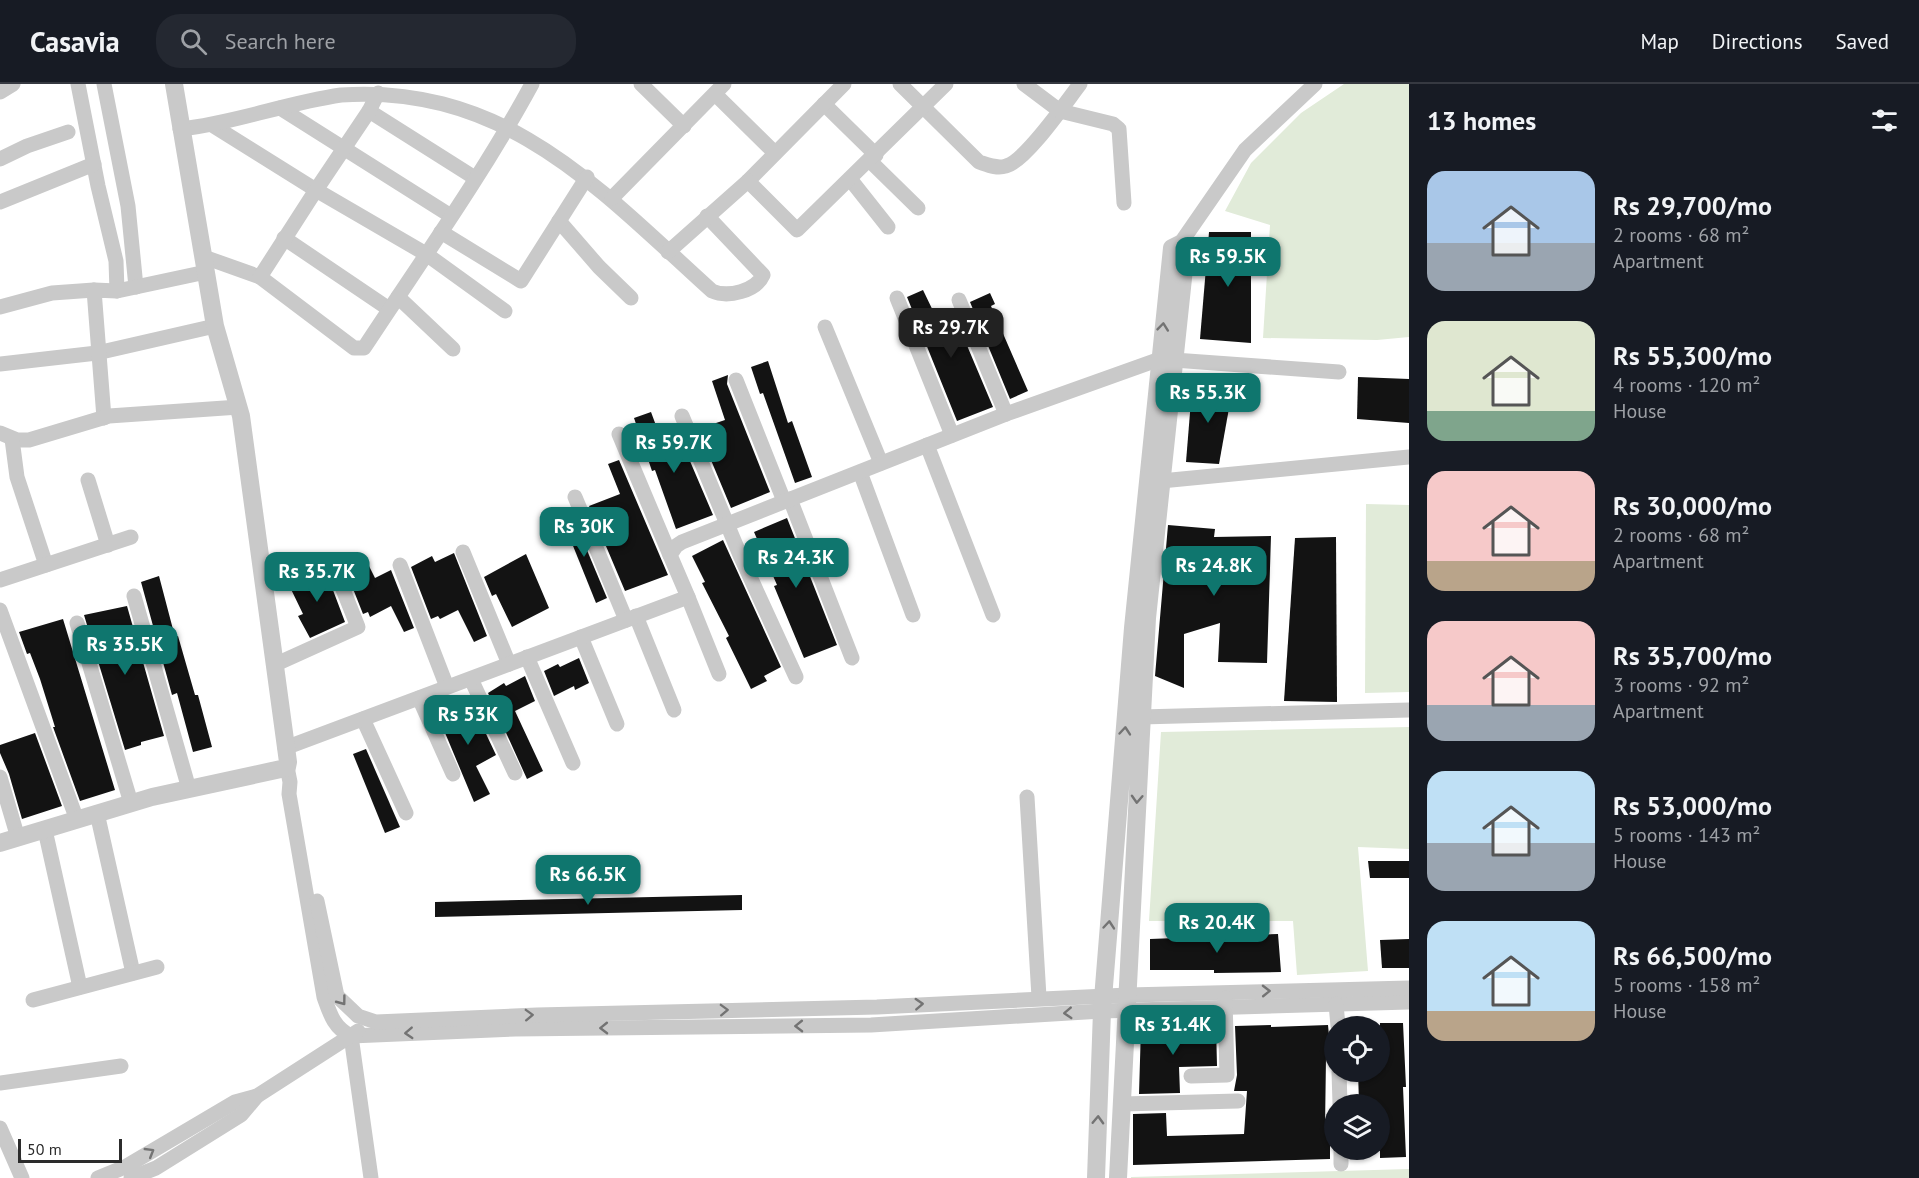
<!DOCTYPE html>
<html lang="en">
<head>
<meta charset="utf-8">
<style>
  body { margin:0; font-family:"PT Sans",sans-serif; background:#242831; color:#f1f3f6; height:100vh; display:flex; flex-direction:column; font-size:22px; white-space:nowrap }
  * { box-sizing:border-box; margin:0 }
  p { font-size:20px; color:#9ea1a6 }
  .icon { flex:none; width:33px; height:33px; fill:none; stroke:currentColor; stroke-width:2; stroke-linecap:round; stroke-linejoin:round }
  .map { position:relative; flex:1; overflow:hidden }
  .drawer { display:flex; flex-direction:column; background:#171b24; width:510px }
  .drawer>* { flex:none }
  .fabs { position:absolute; left:1324px; top:932px; display:grid; gap:12px }
  .fabs a { display:grid; place-items:center; width:66px; height:66px; border-radius:50%; background:#171b24; box-shadow:0 2px 4px #0004; font-size:30px }
  .scale { position:absolute; left:18px; bottom:15px; width:104px; box-sizing:border-box; padding-left:6px; border:3px solid #2c2c2c; border-top:0; font-size:16px; line-height:21px; white-space:nowrap; color:#2c2c2c; -webkit-text-stroke:4px #fff; paint-order:stroke }
  .price { position:absolute; translate:-50% -51px; padding:0 14px; border-radius:12px; background:#0f766e; color:#fff; font-size:20px; line-height:39px; filter:drop-shadow(0 2px 3px #0008) }
  .price::after { content:''; position:absolute; left:50%; top:36px; width:18px; height:14px; margin-left:-9px; background:inherit; clip-path:polygon(0 0,100% 0,50% 100%) }
  .price.current { background:#222; color:#fff }
  ul { padding:0; list-style:none }
  li { display:flex; align-items:center; gap:18px; height:150px; padding:0 18px }
  li span { display:grid; place-items:center; flex:none; width:168px; height:120px; border-radius:18px; color:#555 }
  li>.icon { margin-inline-start:auto }
  span .icon { width:72px; height:72px; fill:#fffc; stroke-width:1 }
  li b { font-size:26px }
  h2 { display:flex; justify-content:space-between; align-items:center; height:72px; padding:0 18px; font-size:26px }
  header { display:flex; align-items:center; gap:36px; box-sizing:border-box; height:84px; padding:0 30px; background:#171b24; border-bottom:2px solid #363941 }
  header strong { font-size:28px }
  nav { display:flex; gap:33px; margin-inline-start:auto; font-size:21px }
  .search { width:420px; height:54px; background:#242831; display:flex; align-items:center; gap:15px; box-sizing:border-box; padding:0 21px; border-radius:24px; color:#9ea1a6; font-size:22px }
  main { display:flex; flex:1; min-height:0 }
  .map>svg:first-child { display:block }
  .green { fill:#e1ebd9 }
  .building { fill:#131313 }
  .lines { fill:none; stroke-linecap:round; stroke-linejoin:round }
  .minor { stroke:#c9c9c9; stroke-width:15 }
  .tertiary { stroke:#c9c9c9; stroke-width:18 }
  .oneway { stroke:#737373 }
</style>
</head>
<body>
<header>
<strong>Casavia</strong>
<div class="search"><svg class="icon" aria-label="search" viewBox="0 0 24 24"><circle cx="10" cy="10" r="6"/><path d="M15 15l6 6"/></svg>Search here</div>
<nav><a>Map</a><a>Directions</a><a>Saved</a></nav>
</header>
<main>
<div class="map">
<svg width="1409" height="1094" viewBox="0 0 1409 1094">
  <rect width="100%" height="100%" fill="#fff"/>
  <g class="green">
    <path d="M1344 0H1409V253L1377 256 1263 254 1270 141 1225 127 1251 79 1301 29Z"/>
    <path d="M1366 420 1409 421V608L1365 609Z"/>
    <path d="M1409 643V765L1358 763 1368 887 1297 891 1293 837H1149L1161 648Z"/>
    <path d="M1409 1085V1094H1131V1093Z"/>
  </g>
  <g class="building">
    <path d="M1209 148H1251V259L1200 255Z"/>
    <path d="M923 206 936 233 952 226 993 323 957 337 907 213Z"/>
    <path d="M990 209 995 220 991 222 1028 307 1010 315 970 218Z"/>
    <path d="M768 277 788 339 792 337 812 393 795 399 763 309 760 310 751 283Z"/>
    <path d="M728 291 727 300 770 408 731 424 698 345 725 336 712 297Z"/>
    <path d="M1358 293 1409 295V339L1357 335Z"/>
    <path d="M1233 302 1219 380 1186 378 1192 304Z"/>
    <path d="M651 328 661 355 678 349 713 431 676 445 655 386 652 387 634 334Z"/>
    <path d="M619 376 668 491 625 507 589 422 620 410 608 380Z"/>
    <path d="M571 428 607 514 596 519 561 432Z"/>
    <path d="M787 434 837 561 804 574 774 502 777 501 754 448Z"/>
    <path d="M1168 441 1215 445 1214 453 1271 452 1267 579 1218 578 1220 539 1184 550V604L1155 592Z"/>
    <path d="M1336 453 1337 618 1284 617 1295 454Z"/>
    <path d="M723 456 781 583 764 592 767 597 751 605 726 554 729 552 702 499 705 498 692 472Z"/>
    <path d="M454 469 487 552 474 558 458 526 440 535 438 532 431 535 411 483 432 472 435 478Z"/>
    <path d="M526 470 549 524 512 543 496 510 492 512 484 493Z"/>
    <path d="M364 472 375 494 391 486 414 544 404 548 391 522 370 533 368 528 363 530 344 482Z"/>
    <path d="M325 485 345 538 310 554 298 532 303 530 288 499 304 492 305 495Z"/>
    <path d="M159 492 175 553 178 552 195 611H198L212 663 193 668 177 609 172 611 141 498Z"/>
    <path d="M127 522 164 652 141 658V661L125 666 84 531Z"/>
    <path d="M63 535 115 706 80 717 53 643H55L40 595 30 569 27 570 19 548Z"/>
    <path d="M579 574 589 599 575 606 574 602 554 612 544 587 558 580 560 583Z"/>
    <path d="M525 592 535 617 515 627 543 687 527 695 488 609 504 599 506 602Z"/>
    <path d="M471 618 496 671 476 682 490 710 474 718 438 632Z"/>
    <path d="M35 649 62 722 22 735 9 690 0 669V661Z"/>
    <path d="M366 665 400 743 385 749 353 670Z"/>
    <path d="M1368 777H1409V794H1370Z"/>
    <path d="M742 811V826L435 833V818Z"/>
    <path d="M1278 850 1281 888 1214 889V886H1150V855Z"/>
    <path d="M1409 855V884H1382L1380 856Z"/>
    <path d="M1380 939H1403L1406 1003H1403L1406 1073 1380 1074V1020H1359L1358 987H1380Z"/>
    <path d="M1271 941V943L1328 941 1331 973H1326L1325 1044H1330V1075L1133 1081V1030L1166 1029 1167 1052 1244 1050 1247 1007H1234L1237 991 1235 942Z"/>
    <path d="M1216 942 1217 982 1179 983 1180 1009 1139 1010 1141 943 1183 945Z"/>
  </g>
  <g class="lines">
    <g class="minor">
      <path d="M78 0 98 102 116 177 117 207"/>
      <path d="M104 0 128 122 136 203"/>
      <path d="M641 0 684 42"/>
      <path d="M900 0 979 78C988 81 997 85 1006 82 1026 77 1066 18 1080 0"/>
      <path d="M1024 0 1060 27 1113 40 1119 45 1124 119"/>
      <path d="M0 8 13 0"/>
      <path d="M715 10 775 69"/>
      <path d="M824 20 876 71"/>
      <path d="M280 24 451 132"/>
      <path d="M369 27 475 94"/>
      <path d="M212 41 316 106 369 27 378 9"/>
      <path d="M180 45C235 39 286 19 341 11 507 0 601 107 712 207 728 214 756 207 763 191L707 132"/>
      <path d="M0 75 27 62 68 48"/>
      <path d="M870 77 918 124"/>
      <path d="M850 95 888 143"/>
      <path d="M748 97 844 0"/>
      <path d="M612 114 724 0"/>
      <path d="M0 118 94 80"/>
      <path d="M559 137 599 183 631 214"/>
      <path d="M441 148 521 197 587 93"/>
      <path d="M284 154 389 225"/>
      <path d="M1180 160 1245 66 1315 0"/>
      <path d="M668 168 748 97 797 146 946 0"/>
      <path d="M204 173 260 193"/>
      <path d="M398 213 453 265"/>
      <path d="M897 214 952 351"/>
      <path d="M959 216 1006 330"/>
      <path d="M0 223 52 209 94 206"/>
      <path d="M505 227 426 170 316 106 260 193 354 264H364C421 177 482 92 532 0"/>
      <path d="M825 243 881 379"/>
      <path d="M0 280 97 269 215 242"/>
      <path d="M736 296 784 417"/>
      <path d="M682 332 740 471 796 593"/>
      <path d="M104 334 94 206 117 207 206 188"/>
      <path d="M0 349 17 356H29L109 332 239 323"/>
      <path d="M619 350 670 471"/>
      <path d="M12 355 17 393 46 481"/>
      <path d="M927 361 993 531"/>
      <path d="M860 388 913 531"/>
      <path d="M88 396 108 461"/>
      <path d="M1161 397 1409 373"/>
      <path d="M575 413 626 536"/>
      <path d="M790 415 852 574"/>
      <path d="M463 468 509 580"/>
      <path d="M400 481 447 603"/>
      <path d="M0 496 131 453"/>
      <path d="M134 512 189 705"/>
      <path d="M688 513 719 590"/>
      <path d="M0 526 77 736"/>
      <path d="M636 532 674 626"/>
      <path d="M77 539 131 719"/>
      <path d="M581 553 617 640"/>
      <path d="M527 573 573 679"/>
      <path d="M274 581 358 543 334 483"/>
      <path d="M471 595 515 689"/>
      <path d="M419 614 453 690"/>
      <path d="M1141 633 1409 626"/>
      <path d="M363 635 406 729"/>
      <path d="M285 664 688 513 670 471 676 462 682 458 1006 330 1160 275 1339 288"/>
      <path d="M287 683 290 698 289 710 324 913C330 930 334 944 351 952L515 945 871 941 1102 927 1409 918"/>
      <path d="M0 693 18 754"/>
      <path d="M1027 713 1039 913"/>
      <path d="M97 729 133 889"/>
      <path d="M45 746 80 903"/>
      <path d="M317 817 337 912 358 932 376 938 537 931 877 923 1128 911 1409 904"/>
      <path d="M33 916 157 883"/>
      <path d="M1336 920 1338 942"/>
      <path d="M351 952 371 1094"/>
      <path d="M1339 987 1340 1020"/>
      <path d="M1191 992 1227 991 1225 914"/>
      <path d="M0 999 121 982"/>
      <path d="M1122 1020 1238 1017"/>
      <path d="M0 1044 22 1094"/>
      <path d="M1341 1065V1080"/>
      <path d="M98 1094 125 1083 235 1018 257 1012 358 947"/>
      <path d="M131 1094 156 1084 241 1031 257 1012"/>
    </g>
    <g class="tertiary">
      <path d="M0 759 152 713 281 685 287 683 288 678 241 332 215 242 174 0"/>
      <path d="M1096 1094 1102 927 1133 544 1172 164 1180 160 1186 166 1147 534 1118 1094"/>
    </g>
  </g>
  <defs><path id="oneway-chevron" d="M-2-3.5L2.5 0L-2 3.5" fill="none" stroke-width="1.6" stroke-linecap="round" stroke-linejoin="round" transform="scale(1.5)"/></defs>
  <g class="oneway">
    <use href="#oneway-chevron" transform="translate(1163 243) rotate(-84)"/>
    <use href="#oneway-chevron" transform="translate(1125 647) rotate(-85)"/>
    <use href="#oneway-chevron" transform="translate(1137 715) rotate(93)"/>
    <use href="#oneway-chevron" transform="translate(1109 841) rotate(-85)"/>
    <use href="#oneway-chevron" transform="translate(1266 907) rotate(-1)"/>
    <use href="#oneway-chevron" transform="translate(342 917) rotate(53)"/>
    <use href="#oneway-chevron" transform="translate(919 920) rotate(-3)"/>
    <use href="#oneway-chevron" transform="translate(724 926) rotate(-2)"/>
    <use href="#oneway-chevron" transform="translate(1068 929) rotate(177)"/>
    <use href="#oneway-chevron" transform="translate(529 931) rotate(-2)"/>
    <use href="#oneway-chevron" transform="translate(799 942) rotate(179)"/>
    <use href="#oneway-chevron" transform="translate(604 944) rotate(179)"/>
    <use href="#oneway-chevron" transform="translate(409 949) rotate(177)"/>
    <use href="#oneway-chevron" transform="translate(1098 1036) rotate(-88)"/>
    <use href="#oneway-chevron" transform="translate(150 1068) rotate(-31)"/>
  </g>
</svg>
<div class="fabs">
<a><svg class="icon" aria-label="locate" viewBox="0 0 24 24"><circle cx="12" cy="12" r="6"/><path d="M12 2v4M12 18v4M2 12h4M18 12h4"/></svg></a>
<a><svg class="icon" aria-label="layers" viewBox="0 0 24 24"><path d="M12 4l9 5-9 5-9-5zM3 14l9 5 9-5"/></svg></a>
</div>
<div class="scale">50 m</div>
<b class="price" style="left:1228px;top:204px">Rs 59.5K</b>
<b class="price current" style="left:951px;top:275px">Rs 29.7K</b>
<b class="price" style="left:1208px;top:340px">Rs 55.3K</b>
<b class="price" style="left:674px;top:390px">Rs 59.7K</b>
<b class="price" style="left:584px;top:474px">Rs 30K</b>
<b class="price" style="left:796px;top:505px">Rs 24.3K</b>
<b class="price" style="left:1214px;top:513px">Rs 24.8K</b>
<b class="price" style="left:317px;top:519px">Rs 35.7K</b>
<b class="price" style="left:125px;top:592px">Rs 35.5K</b>
<b class="price" style="left:468px;top:662px">Rs 53K</b>
<b class="price" style="left:588px;top:822px">Rs 66.5K</b>
<b class="price" style="left:1217px;top:870px">Rs 20.4K</b>
<b class="price" style="left:1173px;top:972px">Rs 31.4K</b>
</div>
<section class="drawer">
<h2>13 homes<svg class="icon" aria-label="filters" viewBox="0 0 24 24"><path d="M4 7h16M4 17h16"/><circle cx="9" cy="7" r="2"/><circle cx="15" cy="17" r="2"/></svg></h2>
<ul>
<li><span style="background:linear-gradient(#a9c7e8 60%,#9aa5b1 0)"><svg class="icon" aria-label="home" viewBox="0 0 24 24"><path d="M3 11l9-7 9 7M6 9v11h12V9"/></svg></span><div><b>Rs 29,700/mo</b><p>2 rooms · 68 m²</p><p>Apartment</p></div></li>
<li><span style="background:linear-gradient(#dfe7d0 75%,#7fa58c 0)"><svg class="icon" aria-label="home" viewBox="0 0 24 24"><path d="M3 11l9-7 9 7M6 9v11h12V9"/></svg></span><div><b>Rs 55,300/mo</b><p>4 rooms · 120 m²</p><p>House</p></div></li>
<li><span style="background:linear-gradient(#f6c9c9 75%,#b9a48a 0)"><svg class="icon" aria-label="home" viewBox="0 0 24 24"><path d="M3 11l9-7 9 7M6 9v11h12V9"/></svg></span><div><b>Rs 30,000/mo</b><p>2 rooms · 68 m²</p><p>Apartment</p></div></li>
<li><span style="background:linear-gradient(#f6c9c9 70%,#9aa5b1 0)"><svg class="icon" aria-label="home" viewBox="0 0 24 24"><path d="M3 11l9-7 9 7M6 9v11h12V9"/></svg></span><div><b>Rs 35,700/mo</b><p>3 rooms · 92 m²</p><p>Apartment</p></div></li>
<li><span style="background:linear-gradient(#bfe0f5 60%,#9aa5b1 0)"><svg class="icon" aria-label="home" viewBox="0 0 24 24"><path d="M3 11l9-7 9 7M6 9v11h12V9"/></svg></span><div><b>Rs 53,000/mo</b><p>5 rooms · 143 m²</p><p>House</p></div></li>
<li><span style="background:linear-gradient(#bfe0f5 75%,#b9a48a 0)"><svg class="icon" aria-label="home" viewBox="0 0 24 24"><path d="M3 11l9-7 9 7M6 9v11h12V9"/></svg></span><div><b>Rs 66,500/mo</b><p>5 rooms · 158 m²</p><p>House</p></div></li>
</ul>
</section>
</main>
</body>
</html>
